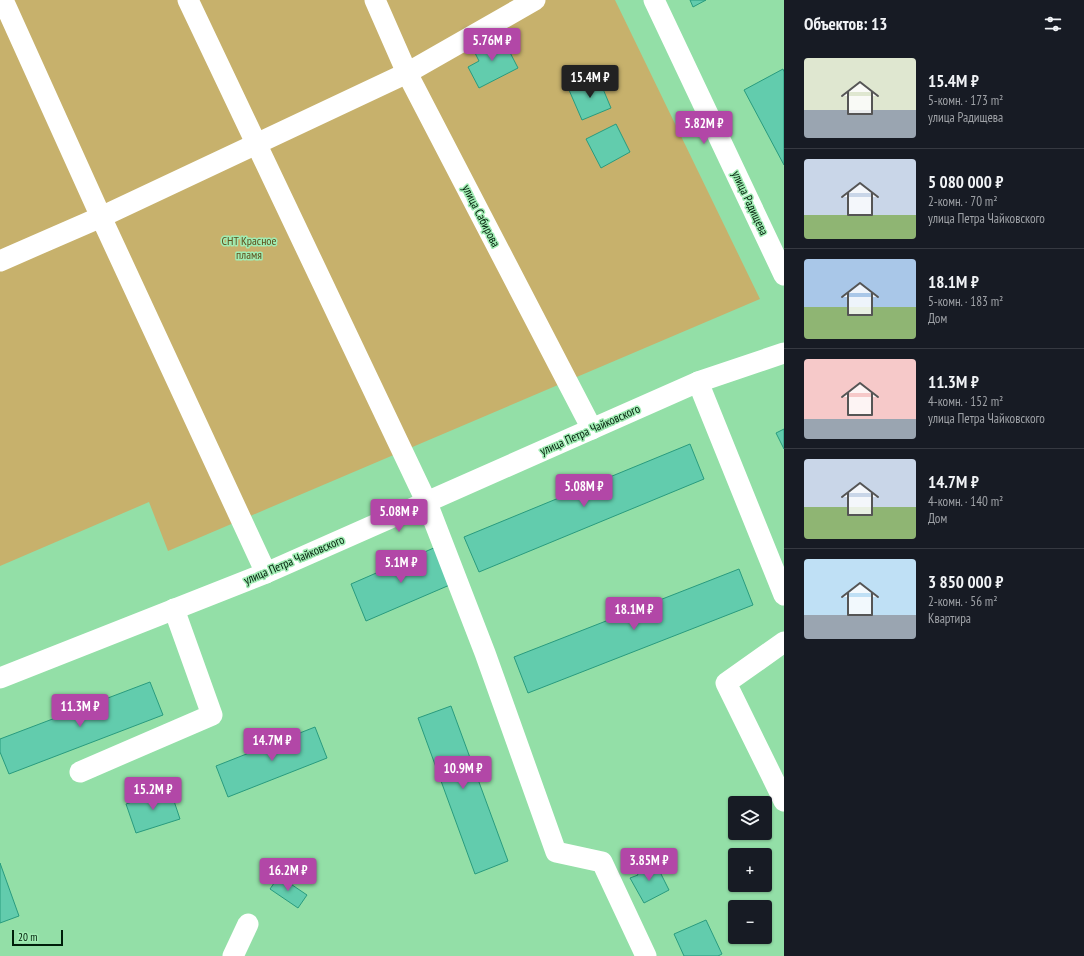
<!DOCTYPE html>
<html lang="ru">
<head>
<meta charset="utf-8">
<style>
  body { margin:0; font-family:"PT Sans Narrow",sans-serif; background:#242831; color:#f1f3f6; height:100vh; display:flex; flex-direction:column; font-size:15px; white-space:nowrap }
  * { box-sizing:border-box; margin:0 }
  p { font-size:13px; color:#9ea1a6 }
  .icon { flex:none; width:22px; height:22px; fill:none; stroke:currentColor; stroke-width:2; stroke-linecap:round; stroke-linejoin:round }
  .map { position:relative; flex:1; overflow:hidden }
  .panel { display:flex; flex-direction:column; background:#171b24; width:300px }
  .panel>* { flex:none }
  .fabs { position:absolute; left:728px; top:796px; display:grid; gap:8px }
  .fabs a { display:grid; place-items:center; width:44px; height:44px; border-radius:4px; background:#171b24; box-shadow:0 1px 3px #0004; font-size:20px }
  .scale { position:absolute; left:12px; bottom:10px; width:51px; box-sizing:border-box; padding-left:4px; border:2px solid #001e0a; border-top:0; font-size:11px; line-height:14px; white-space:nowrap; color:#001e0a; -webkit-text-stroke:3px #a0ecb3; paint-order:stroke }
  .price { position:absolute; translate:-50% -34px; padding:0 9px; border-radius:4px; background:#b247a7; color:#fff; font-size:13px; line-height:26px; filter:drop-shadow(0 1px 2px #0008) }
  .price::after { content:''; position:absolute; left:50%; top:24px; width:12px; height:9px; margin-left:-6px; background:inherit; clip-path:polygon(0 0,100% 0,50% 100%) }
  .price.on { background:#222; color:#fff }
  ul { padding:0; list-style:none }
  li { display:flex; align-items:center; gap:12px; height:100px; padding:0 20px }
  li+li { border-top:1px solid #363941 }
  li span { display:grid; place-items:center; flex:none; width:112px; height:80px; border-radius:4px; color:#555 }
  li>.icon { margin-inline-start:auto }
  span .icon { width:48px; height:48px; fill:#fffc; stroke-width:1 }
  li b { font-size:17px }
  h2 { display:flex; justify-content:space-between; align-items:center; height:48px; padding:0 20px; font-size:17px }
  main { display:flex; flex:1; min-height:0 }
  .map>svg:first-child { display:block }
  .green { fill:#c7b16c }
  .building { fill:#62ccad; stroke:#299b7e }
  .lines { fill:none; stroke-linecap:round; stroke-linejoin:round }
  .minor { stroke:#fff; stroke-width:21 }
  .labels { text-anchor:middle; stroke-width:3; stroke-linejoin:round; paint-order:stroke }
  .street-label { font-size:12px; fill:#001e0a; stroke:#a0ecb3 }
  .park-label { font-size:12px; fill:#5f4f1b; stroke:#a0ecb3 }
</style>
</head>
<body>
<main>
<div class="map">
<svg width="784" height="956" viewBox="0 0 784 956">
  <rect width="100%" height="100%" fill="#93dfa7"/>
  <path class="green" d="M0 0H615L760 299 168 551 149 502 0 566Z"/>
  <g class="building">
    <path d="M690 0H706L693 7Z"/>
    <path d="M501 35 518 68 479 88 468 67 479 61 473 49Z"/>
    <path d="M783 69 784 72V165L744 90Z"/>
    <path d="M598 77 611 108 582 120 569 90Z"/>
    <path d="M616 124 630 152 601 168 586 139Z"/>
    <path d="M784 429V449L776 433Z"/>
    <path d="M690 444 704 479 479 572 464 537Z"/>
    <path d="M436 547 452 584 366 621 351 584Z"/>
    <path d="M739 569 753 605 528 693 514 657Z"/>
    <path d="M150 682 163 715 9 774 0 752V739Z"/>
    <path d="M451 706 508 861 475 874 418 718Z"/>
    <path d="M315 727 327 758 228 797 216 766Z"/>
    <path d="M170 789 180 819 136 833 126 804Z"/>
    <path d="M654 860 669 890 644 903 630 878 638 875 635 869Z"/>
    <path d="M0 863 19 916 0 923Z"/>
    <path d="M279 876 307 895 298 908 270 889Z"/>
    <path d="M706 920 722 954 718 956H684L674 934Z"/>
  </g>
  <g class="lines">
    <g class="minor">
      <path d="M3 0 101 217 266 573"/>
      <path d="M188 0 427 503 485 653 556 852 602 862 646 956"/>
      <path d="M375 0 407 73 592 429"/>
      <path d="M654 0 784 275"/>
      <path d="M0 261 101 217 407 73 535 0"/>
      <path d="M698 382 784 595"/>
      <path d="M784 642 726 683 784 801"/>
      <path d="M0 678 266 573 698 382 784 353"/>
      <path d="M80 772 212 715 174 609"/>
      <path d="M233 956 248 924"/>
    </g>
  </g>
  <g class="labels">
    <g class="street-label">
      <text transform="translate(750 203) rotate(65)" y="4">улица Радищева</text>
      <text transform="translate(481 216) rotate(63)" y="4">улица Сабирова</text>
      <text transform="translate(590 430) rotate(-24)" y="4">улица Петра Чайковского</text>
      <text transform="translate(294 560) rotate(-23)" y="4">улица Петра Чайковского</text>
    </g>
    <g class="park-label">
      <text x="249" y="245">СНТ Красное<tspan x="249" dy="14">пламя</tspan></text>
    </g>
  </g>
</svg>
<div class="fabs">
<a><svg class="icon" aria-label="layers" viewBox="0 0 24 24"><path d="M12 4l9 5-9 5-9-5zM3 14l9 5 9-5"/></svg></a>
<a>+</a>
<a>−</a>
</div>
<div class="scale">20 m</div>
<b class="price" style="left:492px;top:62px">5.76M ₽</b>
<b class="price on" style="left:590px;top:99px">15.4M ₽</b>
<b class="price" style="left:704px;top:145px">5.82M ₽</b>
<b class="price" style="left:584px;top:508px">5.08M ₽</b>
<b class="price" style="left:399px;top:533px">5.08M ₽</b>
<b class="price" style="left:401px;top:584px">5.1M ₽</b>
<b class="price" style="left:634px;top:631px">18.1M ₽</b>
<b class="price" style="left:80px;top:728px">11.3M ₽</b>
<b class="price" style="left:272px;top:762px">14.7M ₽</b>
<b class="price" style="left:463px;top:790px">10.9M ₽</b>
<b class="price" style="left:153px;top:811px">15.2M ₽</b>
<b class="price" style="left:649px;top:882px">3.85M ₽</b>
<b class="price" style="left:288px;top:892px">16.2M ₽</b>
</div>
<section class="panel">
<h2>Объектов: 13<svg class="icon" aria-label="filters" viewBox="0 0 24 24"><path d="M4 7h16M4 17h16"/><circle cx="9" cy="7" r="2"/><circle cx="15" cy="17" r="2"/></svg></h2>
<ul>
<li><span style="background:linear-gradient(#dfe7d0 65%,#9aa5b1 0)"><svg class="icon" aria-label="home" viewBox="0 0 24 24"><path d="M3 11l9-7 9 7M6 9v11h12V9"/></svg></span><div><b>15.4M ₽</b><p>5-комн. · 173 m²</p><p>улица Радищева</p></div></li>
<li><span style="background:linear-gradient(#c9d6e8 70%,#8fb573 0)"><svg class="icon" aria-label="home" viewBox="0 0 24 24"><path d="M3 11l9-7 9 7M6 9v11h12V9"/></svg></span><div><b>5 080 000 ₽</b><p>2-комн. · 70 m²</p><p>улица Петра Чайковского</p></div></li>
<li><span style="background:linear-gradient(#a9c7e8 60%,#8fb573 0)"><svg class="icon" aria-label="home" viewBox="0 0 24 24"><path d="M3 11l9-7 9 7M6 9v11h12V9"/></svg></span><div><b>18.1M ₽</b><p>5-комн. · 183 m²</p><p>Дом</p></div></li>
<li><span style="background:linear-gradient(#f6c9c9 75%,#9aa5b1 0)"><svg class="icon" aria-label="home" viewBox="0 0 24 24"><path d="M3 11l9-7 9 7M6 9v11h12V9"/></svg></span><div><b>11.3M ₽</b><p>4-комн. · 152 m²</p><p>улица Петра Чайковского</p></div></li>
<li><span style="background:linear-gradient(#c9d6e8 60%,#8fb573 0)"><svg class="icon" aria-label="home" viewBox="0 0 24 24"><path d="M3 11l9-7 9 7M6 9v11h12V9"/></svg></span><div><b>14.7M ₽</b><p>4-комн. · 140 m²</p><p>Дом</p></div></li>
<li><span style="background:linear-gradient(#bfe0f5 70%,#9aa5b1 0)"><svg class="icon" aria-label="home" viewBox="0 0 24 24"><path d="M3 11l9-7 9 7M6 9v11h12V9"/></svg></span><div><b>3 850 000 ₽</b><p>2-комн. · 56 m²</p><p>Квартира</p></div></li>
</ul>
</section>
</main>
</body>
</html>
